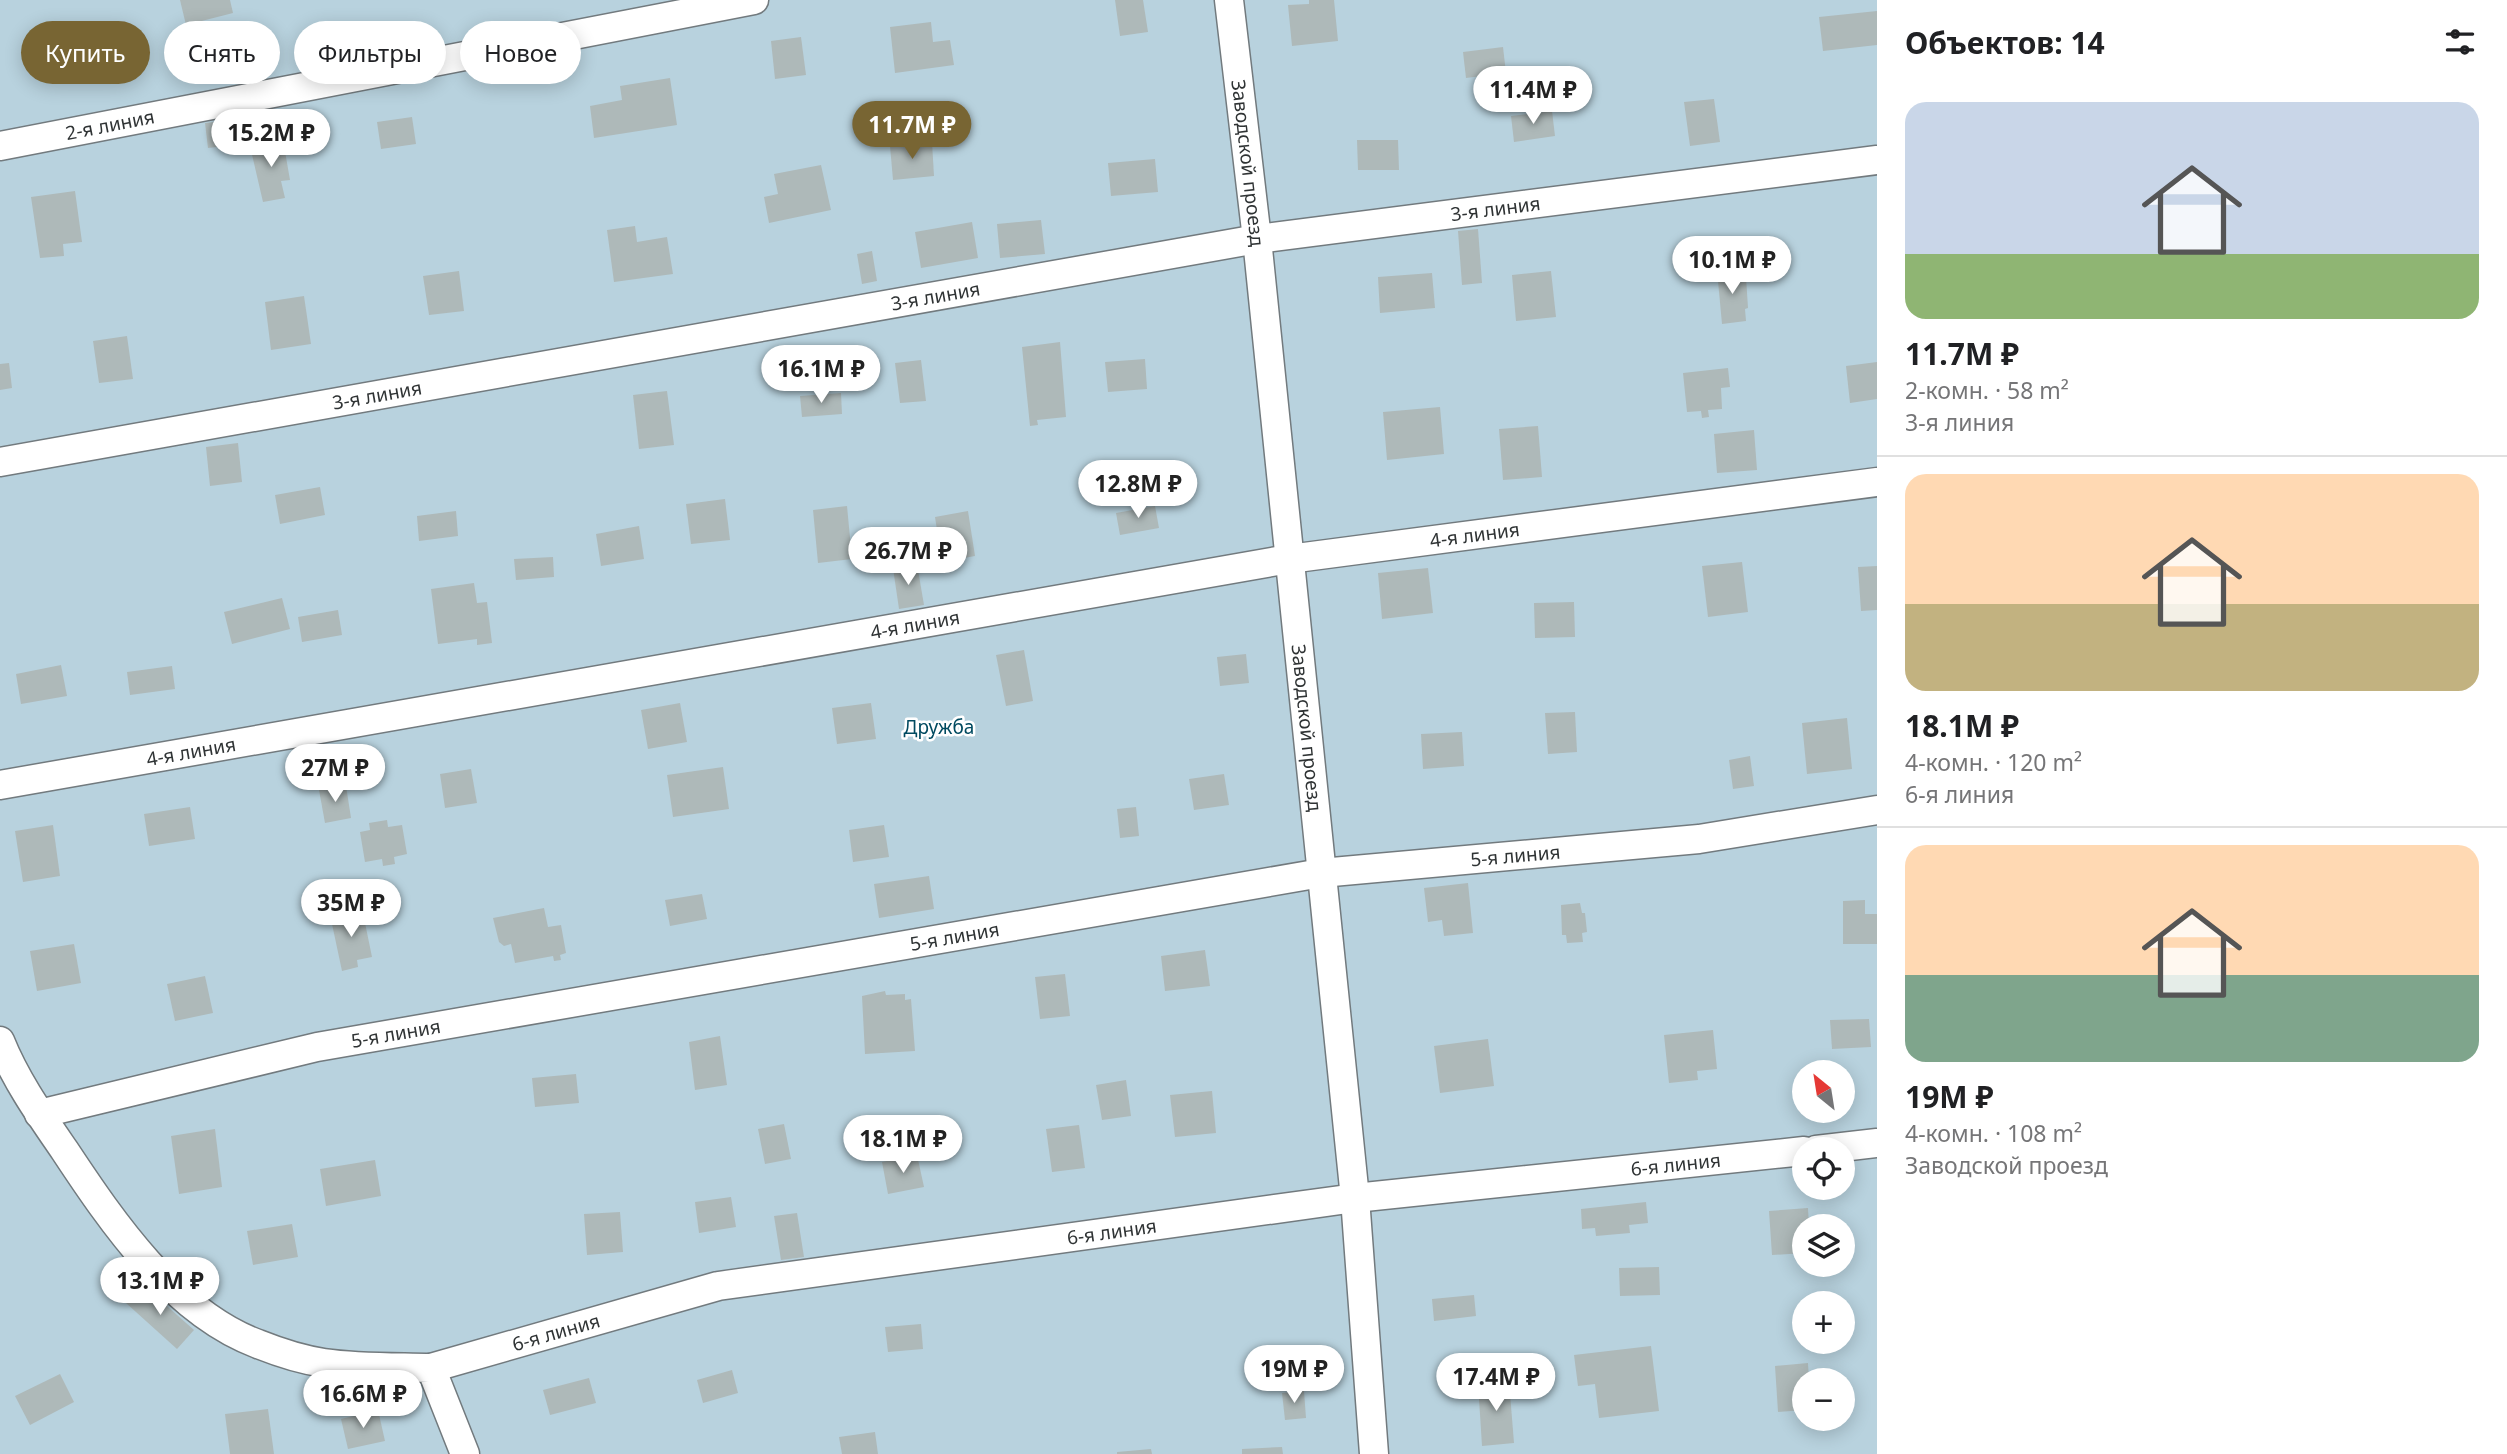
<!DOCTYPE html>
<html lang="ru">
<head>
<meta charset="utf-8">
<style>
  body { margin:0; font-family:"Noto Sans",sans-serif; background:#f6f6f6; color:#202124; height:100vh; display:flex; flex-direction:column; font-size:26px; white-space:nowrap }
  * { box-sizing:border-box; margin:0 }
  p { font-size:23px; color:#757577 }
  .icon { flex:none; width:38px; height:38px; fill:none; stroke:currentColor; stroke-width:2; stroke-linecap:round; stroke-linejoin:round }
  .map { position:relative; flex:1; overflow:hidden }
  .drawer { display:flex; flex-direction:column; background:#fff; width:630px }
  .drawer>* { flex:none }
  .top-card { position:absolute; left:21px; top:21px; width:665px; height:63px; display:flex; gap:14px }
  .needle { width:46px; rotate:330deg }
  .buttons { position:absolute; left:1792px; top:1060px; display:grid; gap:14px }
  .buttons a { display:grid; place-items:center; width:63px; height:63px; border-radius:50%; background:#fff; box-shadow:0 4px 18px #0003; font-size:35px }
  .price { position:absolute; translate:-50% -60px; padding:0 16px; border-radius:24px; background:#fff; color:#222; font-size:23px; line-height:46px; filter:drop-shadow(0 2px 4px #0008) }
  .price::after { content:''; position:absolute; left:50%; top:42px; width:21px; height:16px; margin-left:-10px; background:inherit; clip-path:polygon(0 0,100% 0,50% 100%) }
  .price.selected { background:#786533; color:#fff }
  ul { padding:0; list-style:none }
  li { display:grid; align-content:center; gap:14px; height:371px; padding:0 28px }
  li+li { border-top:2px solid #e0e0e0 }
  li span { display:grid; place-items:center; height:217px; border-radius:21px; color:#555 }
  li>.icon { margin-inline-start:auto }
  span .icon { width:126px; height:126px; fill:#fffc; stroke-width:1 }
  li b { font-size:30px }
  h2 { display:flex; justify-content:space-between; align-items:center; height:84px; padding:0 28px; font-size:30px }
  .chip { padding:0 24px; border-radius:32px; background:#fff; box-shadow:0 4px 18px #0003; font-size:24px; line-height:63px }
  .chip.selected { background:#786533; color:#fff }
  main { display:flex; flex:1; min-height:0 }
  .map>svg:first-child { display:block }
  .green { fill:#b8d2de; fill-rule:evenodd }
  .building { fill:#aeb9b9 }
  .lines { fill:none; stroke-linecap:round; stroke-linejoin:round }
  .street-casing { stroke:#727a7e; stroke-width:31 }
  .street { stroke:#fff; stroke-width:28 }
  .labels { text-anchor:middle; stroke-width:5; stroke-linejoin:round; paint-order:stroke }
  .street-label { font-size:19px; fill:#2f3334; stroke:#fff }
  .park-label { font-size:19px; fill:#004a60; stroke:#fff }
</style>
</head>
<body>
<main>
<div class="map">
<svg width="1877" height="1454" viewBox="0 0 1877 1454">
  <rect width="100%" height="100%" fill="#eaf4f9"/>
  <path class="green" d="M0 0H1877V1454H0ZM1804 1073H1843V1111H1804ZM1804 1150H1843V1188H1804ZM1804 1227H1843V1265H1804ZM1804 1304H1843V1342H1804ZM1804 1381H1843V1419H1804Z"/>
  <g class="building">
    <path d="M180 0H230L233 13 186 25Z"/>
    <path d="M1115 0H1143L1148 32 1120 36Z"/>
    <path d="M1309 0H1334L1338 41 1292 46 1288 5 1309 4Z"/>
    <path d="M1877 11V45L1823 51 1819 17Z"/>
    <path d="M931 22 933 42 950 40 954 65 895 73 890 27Z"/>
    <path d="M68 32 76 71 40 78 32 40Z"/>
    <path d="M801 37 806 75 775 79 771 41Z"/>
    <path d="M1503 47 1506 73 1466 78 1463 52Z"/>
    <path d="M670 78 677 125 594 138 590 106 622 100 620 86Z"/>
    <path d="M1714 99 1720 142 1690 146 1684 102Z"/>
    <path d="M1552 111 1555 136 1514 142 1511 116Z"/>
    <path d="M412 117 416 144 381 149 377 122Z"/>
    <path d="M231 120 234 145 208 148 205 123Z"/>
    <path d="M283 140 290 180 281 181 285 198 263 202 250 146Z"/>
    <path d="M1357 140H1398L1399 170H1358Z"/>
    <path d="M932 142 934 176 893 180 890 146Z"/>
    <path d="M1155 159 1158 192 1111 196 1108 163Z"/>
    <path d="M821 165 831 210 769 223 764 197 778 194 774 174Z"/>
    <path d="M75 191 82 242 63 244 64 256 40 258 31 197Z"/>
    <path d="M1041 220 1045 254 1000 258 997 224Z"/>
    <path d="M972 222 978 258 921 268 915 232Z"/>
    <path d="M635 226 637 242 667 237 673 274 614 282 607 230Z"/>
    <path d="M1478 229 1482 283 1462 285 1458 231Z"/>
    <path d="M872 251 877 281 862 284 857 254Z"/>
    <path d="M1735 268 1736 278 1746 277 1748 308 1745 309 1746 321 1722 324 1717 270Z"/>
    <path d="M459 271 464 311 429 315 423 276Z"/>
    <path d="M1551 271 1556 317 1516 321 1512 275Z"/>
    <path d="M1432 273 1435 308 1380 313 1378 277Z"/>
    <path d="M304 296 311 344 271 350 265 302Z"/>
    <path d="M127 336 133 379 99 383 93 341Z"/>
    <path d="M1060 342 1066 417 1037 420 1038 425 1030 426 1022 347Z"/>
    <path d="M1145 359 1147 389 1108 392 1105 362Z"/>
    <path d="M921 360 926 401 900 403 895 363Z"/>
    <path d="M1877 362V399L1850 403 1846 366Z"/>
    <path d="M9 363 12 388 0 390V364Z"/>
    <path d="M1728 368 1730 387 1721 388 1722 409 1708 410 1709 417 1702 418 1701 411 1687 412 1683 373Z"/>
    <path d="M667 391 674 445 639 449 633 395Z"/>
    <path d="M841 393 842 414 802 417 800 396Z"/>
    <path d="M1440 407 1444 454 1387 460 1383 412Z"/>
    <path d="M1538 426 1542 477 1503 480 1499 429Z"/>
    <path d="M1754 430 1757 470 1717 473 1714 434Z"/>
    <path d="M238 443 242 482 210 486 206 447Z"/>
    <path d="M320 487 325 515 280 524 275 495Z"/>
    <path d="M725 499 730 540 691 544 686 504Z"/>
    <path d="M847 506 852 559 818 563 813 510Z"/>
    <path d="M1155 506 1159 528 1120 535 1116 513Z"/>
    <path d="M456 511 458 536 419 541 417 516Z"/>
    <path d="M968 511 975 556 942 562 935 517Z"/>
    <path d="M639 526 644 559 601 566 596 534Z"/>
    <path d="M553 557 554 577 516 580 514 559Z"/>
    <path d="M1742 562 1748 612 1708 617 1702 566Z"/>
    <path d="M917 564 924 605 899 609 893 568Z"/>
    <path d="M1877 566V610L1861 611 1858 567Z"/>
    <path d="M1428 568 1433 613 1382 619 1378 573Z"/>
    <path d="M474 583 477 603 487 602 492 643 477 645V639L438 644 431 589Z"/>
    <path d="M282 598 290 629 232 644 224 612Z"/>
    <path d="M1574 602 1575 637 1535 638 1534 603Z"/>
    <path d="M338 610 342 635 302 642 298 617Z"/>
    <path d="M1024 650 1033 701 1006 706 996 655Z"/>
    <path d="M1246 654 1249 683 1220 686 1217 657Z"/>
    <path d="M61 665 67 696 21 704 16 674Z"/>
    <path d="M172 666 175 689 130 695 127 672Z"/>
    <path d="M680 703 687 742 648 749 641 710Z"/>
    <path d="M871 703 876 739 837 744 832 708Z"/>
    <path d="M1575 712 1577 752 1548 754 1545 713Z"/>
    <path d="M1847 718 1852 769 1807 774 1802 723Z"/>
    <path d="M1462 732 1464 766 1423 769 1421 734Z"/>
    <path d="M1750 756 1754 786 1733 789 1729 760Z"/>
    <path d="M723 767 729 809 673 817 667 775Z"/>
    <path d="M471 769 477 803 445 808 440 774Z"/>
    <path d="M1224 774 1229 805 1194 810 1189 779Z"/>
    <path d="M346 786 351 818 325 823 319 790Z"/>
    <path d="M190 807 195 839 149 846 144 814Z"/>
    <path d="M1136 807 1139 836 1120 838 1117 809Z"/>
    <path d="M387 820 388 827 402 825 407 854 394 857 395 864 383 866 382 859 365 862 360 832 370 830 369 823Z"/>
    <path d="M53 825 60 876 23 882 15 831Z"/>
    <path d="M884 825 889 857 853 862 849 830Z"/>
    <path d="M929 876 934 909 879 918 874 884Z"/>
    <path d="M1468 883 1473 933 1444 936 1442 920 1428 922 1424 888Z"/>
    <path d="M702 894 707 919 670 926 665 900Z"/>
    <path d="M1865 900V914H1877V944H1843V901Z"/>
    <path d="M1580 903 1582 913H1585L1587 932 1582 933 1583 942 1567 943 1566 935H1562L1561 905Z"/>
    <path d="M544 908 548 927 561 925 566 953 560 955 561 960 554 961 553 956 515 963 511 944 504 946 499 942 493 918Z"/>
    <path d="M358 909 360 919 364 918 372 957 357 960 358 967 342 971 332 924 335 923 334 914Z"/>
    <path d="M74 944 81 983 37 991 30 951Z"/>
    <path d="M1205 950 1210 986 1165 991 1161 956Z"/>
    <path d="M1065 974 1070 1016 1040 1019 1035 977Z"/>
    <path d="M205 976 213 1013 175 1021 167 984Z"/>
    <path d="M885 991 886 995 905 994V1000L911 999 915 1051 865 1054 862 996Z"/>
    <path d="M1869 1019 1871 1047 1832 1049 1830 1020Z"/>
    <path d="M1713 1030 1717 1069 1697 1071 1698 1080 1669 1083 1664 1035Z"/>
    <path d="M720 1036 727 1085 695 1090 689 1042Z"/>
    <path d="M1488 1039 1494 1086 1440 1093 1434 1046Z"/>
    <path d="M576 1074 579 1103 535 1107 532 1078Z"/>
    <path d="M1126 1080 1131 1116 1102 1120 1096 1085Z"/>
    <path d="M1212 1091 1216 1133 1175 1137 1170 1095Z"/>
    <path d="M784 1124 791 1159 765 1164 758 1129Z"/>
    <path d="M1079 1125 1085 1168 1052 1172 1046 1129Z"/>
    <path d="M215 1129 222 1187 179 1194 171 1136Z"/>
    <path d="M917 1155 924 1187 888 1194 882 1162Z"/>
    <path d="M375 1160 381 1196 326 1206 320 1169Z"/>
    <path d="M731 1197 736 1227 699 1233 695 1202Z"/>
    <path d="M1646 1202 1648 1223 1629 1225 1630 1233 1596 1236 1595 1228 1582 1229 1581 1209Z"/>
    <path d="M1808 1208 1809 1227H1804V1253L1772 1255 1769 1211Z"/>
    <path d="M620 1212 623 1252 587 1255 584 1214Z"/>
    <path d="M797 1213 804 1257 781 1260 774 1216Z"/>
    <path d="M292 1224 298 1257 253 1265 247 1231Z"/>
    <path d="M1659 1267 1660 1295 1620 1296 1619 1268Z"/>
    <path d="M142 1284 194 1330 177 1349 126 1303Z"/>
    <path d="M1474 1295 1476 1316 1434 1321 1432 1299Z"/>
    <path d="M921 1324 923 1349 888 1352 885 1327Z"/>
    <path d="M1651 1346 1659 1411 1599 1418 1595 1384 1578 1386 1574 1355Z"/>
    <path d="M1808 1363 1809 1381H1804V1410L1778 1412 1775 1366Z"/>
    <path d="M732 1370 738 1393 703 1403 697 1380Z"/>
    <path d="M60 1374 74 1402 30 1425 15 1396Z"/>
    <path d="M589 1378 596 1403 550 1415 543 1390Z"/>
    <path d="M1509 1381 1514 1443 1482 1446 1478 1383Z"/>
    <path d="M1304 1391 1306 1418 1285 1420 1282 1393Z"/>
    <path d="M268 1409 274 1454H230L225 1414Z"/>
    <path d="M378 1410 385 1441 348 1449 341 1419Z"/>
    <path d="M875 1432 878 1454H842L839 1437Z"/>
    <path d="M1282 1447 1283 1454H1242V1449Z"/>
    <path d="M1151 1449 1152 1454H1117V1452Z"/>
  </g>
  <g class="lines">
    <g class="street-casing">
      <g id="street">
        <path id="s1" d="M1229 0 1257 239 1355 1198 1374 1454"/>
        <path id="s2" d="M0 146 754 0"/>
        <path id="s3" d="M0 462 1257 239 1877 160"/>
        <path id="s4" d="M0 785 1289 559 1877 482"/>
        <path d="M0 1041C16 1081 41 1116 65 1151 112 1222 174 1313 258 1344 278 1352 303 1360 324 1363 359 1368 396 1367 431 1368L465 1454"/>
        <path id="s5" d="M39 1114 317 1047 1321 873 1699 839 1877 810"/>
        <path d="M1816 1150 1877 1143"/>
        <path id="s6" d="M431 1368 718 1286 1355 1198 1804 1151"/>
      </g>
    </g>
    <use href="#street" class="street"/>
  </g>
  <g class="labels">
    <g class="street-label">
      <text dy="7" stroke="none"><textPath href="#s2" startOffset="112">2-я линия</textPath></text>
      <text dy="7" stroke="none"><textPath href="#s1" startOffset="164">Заводской проезд</textPath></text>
      <text dy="7" stroke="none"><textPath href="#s3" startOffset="1517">3-я линия</textPath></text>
      <text dy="7" stroke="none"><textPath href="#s3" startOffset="950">3-я линия</textPath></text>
      <text dy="7" stroke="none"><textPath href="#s3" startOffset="383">3-я линия</textPath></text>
      <text dy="7" stroke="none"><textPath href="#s4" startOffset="1496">4-я линия</textPath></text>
      <text dy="7" stroke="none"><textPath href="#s4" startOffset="929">4-я линия</textPath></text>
      <text dy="7" stroke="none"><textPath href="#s1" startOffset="732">Заводской проезд</textPath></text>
      <text dy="7" stroke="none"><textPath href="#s4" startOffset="194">4-я линия</textPath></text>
      <text dy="7" stroke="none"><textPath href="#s5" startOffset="1500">5-я линия</textPath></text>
      <text dy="7" stroke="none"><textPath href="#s5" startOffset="933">5-я линия</textPath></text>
      <text dy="7" stroke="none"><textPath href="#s5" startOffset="366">5-я линия</textPath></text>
      <text dy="7" stroke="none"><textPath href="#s6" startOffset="1264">6-я линия</textPath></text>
      <text dy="7" stroke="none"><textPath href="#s6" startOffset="696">6-я линия</textPath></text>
      <text dy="7" stroke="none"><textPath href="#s6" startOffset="130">6-я линия</textPath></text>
    </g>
    <g class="park-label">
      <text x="939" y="734">Дружба</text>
    </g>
  </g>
</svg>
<div class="buttons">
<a><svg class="needle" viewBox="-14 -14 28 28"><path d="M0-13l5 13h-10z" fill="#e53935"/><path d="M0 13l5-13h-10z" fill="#757577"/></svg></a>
<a><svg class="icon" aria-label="locate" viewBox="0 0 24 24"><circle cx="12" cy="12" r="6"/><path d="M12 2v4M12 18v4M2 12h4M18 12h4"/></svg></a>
<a><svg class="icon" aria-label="layers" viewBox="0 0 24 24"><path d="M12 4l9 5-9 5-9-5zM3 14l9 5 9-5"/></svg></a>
<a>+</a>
<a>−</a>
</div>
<b class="price" style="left:1533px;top:126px">11.4M ₽</b>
<b class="price selected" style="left:912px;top:161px">11.7M ₽</b>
<b class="price" style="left:271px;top:169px">15.2M ₽</b>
<b class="price" style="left:1732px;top:296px">10.1M ₽</b>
<b class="price" style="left:821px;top:405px">16.1M ₽</b>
<b class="price" style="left:1138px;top:520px">12.8M ₽</b>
<b class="price" style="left:908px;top:587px">26.7M ₽</b>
<b class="price" style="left:335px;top:804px">27M ₽</b>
<b class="price" style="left:351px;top:939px">35M ₽</b>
<b class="price" style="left:903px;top:1175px">18.1M ₽</b>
<b class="price" style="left:160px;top:1317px">13.1M ₽</b>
<b class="price" style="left:1294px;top:1405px">19M ₽</b>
<b class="price" style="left:1496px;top:1413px">17.4M ₽</b>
<b class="price" style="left:363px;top:1430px">16.6M ₽</b>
<div class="top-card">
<a class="chip selected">Купить</a>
<a class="chip">Снять</a>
<a class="chip">Фильтры</a>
<a class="chip">Новое</a>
</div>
</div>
<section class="drawer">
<h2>Объектов: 14<svg class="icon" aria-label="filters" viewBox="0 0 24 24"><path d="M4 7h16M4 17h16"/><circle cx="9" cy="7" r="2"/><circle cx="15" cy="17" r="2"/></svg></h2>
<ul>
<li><span style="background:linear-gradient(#c9d6e8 70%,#8fb573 0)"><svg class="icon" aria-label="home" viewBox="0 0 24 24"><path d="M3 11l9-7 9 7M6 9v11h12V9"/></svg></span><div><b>11.7M ₽</b><p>2-комн. · 58 m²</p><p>3-я линия</p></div></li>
<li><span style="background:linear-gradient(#ffd9b3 60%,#c2b280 0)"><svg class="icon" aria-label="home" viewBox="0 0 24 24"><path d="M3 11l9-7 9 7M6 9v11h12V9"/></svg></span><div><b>18.1M ₽</b><p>4-комн. · 120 m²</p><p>6-я линия</p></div></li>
<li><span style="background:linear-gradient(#ffd9b3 60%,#7fa58c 0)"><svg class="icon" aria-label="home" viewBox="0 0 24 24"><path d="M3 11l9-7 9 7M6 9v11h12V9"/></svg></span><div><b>19M ₽</b><p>4-комн. · 108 m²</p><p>Заводской проезд</p></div></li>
</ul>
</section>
</main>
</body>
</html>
